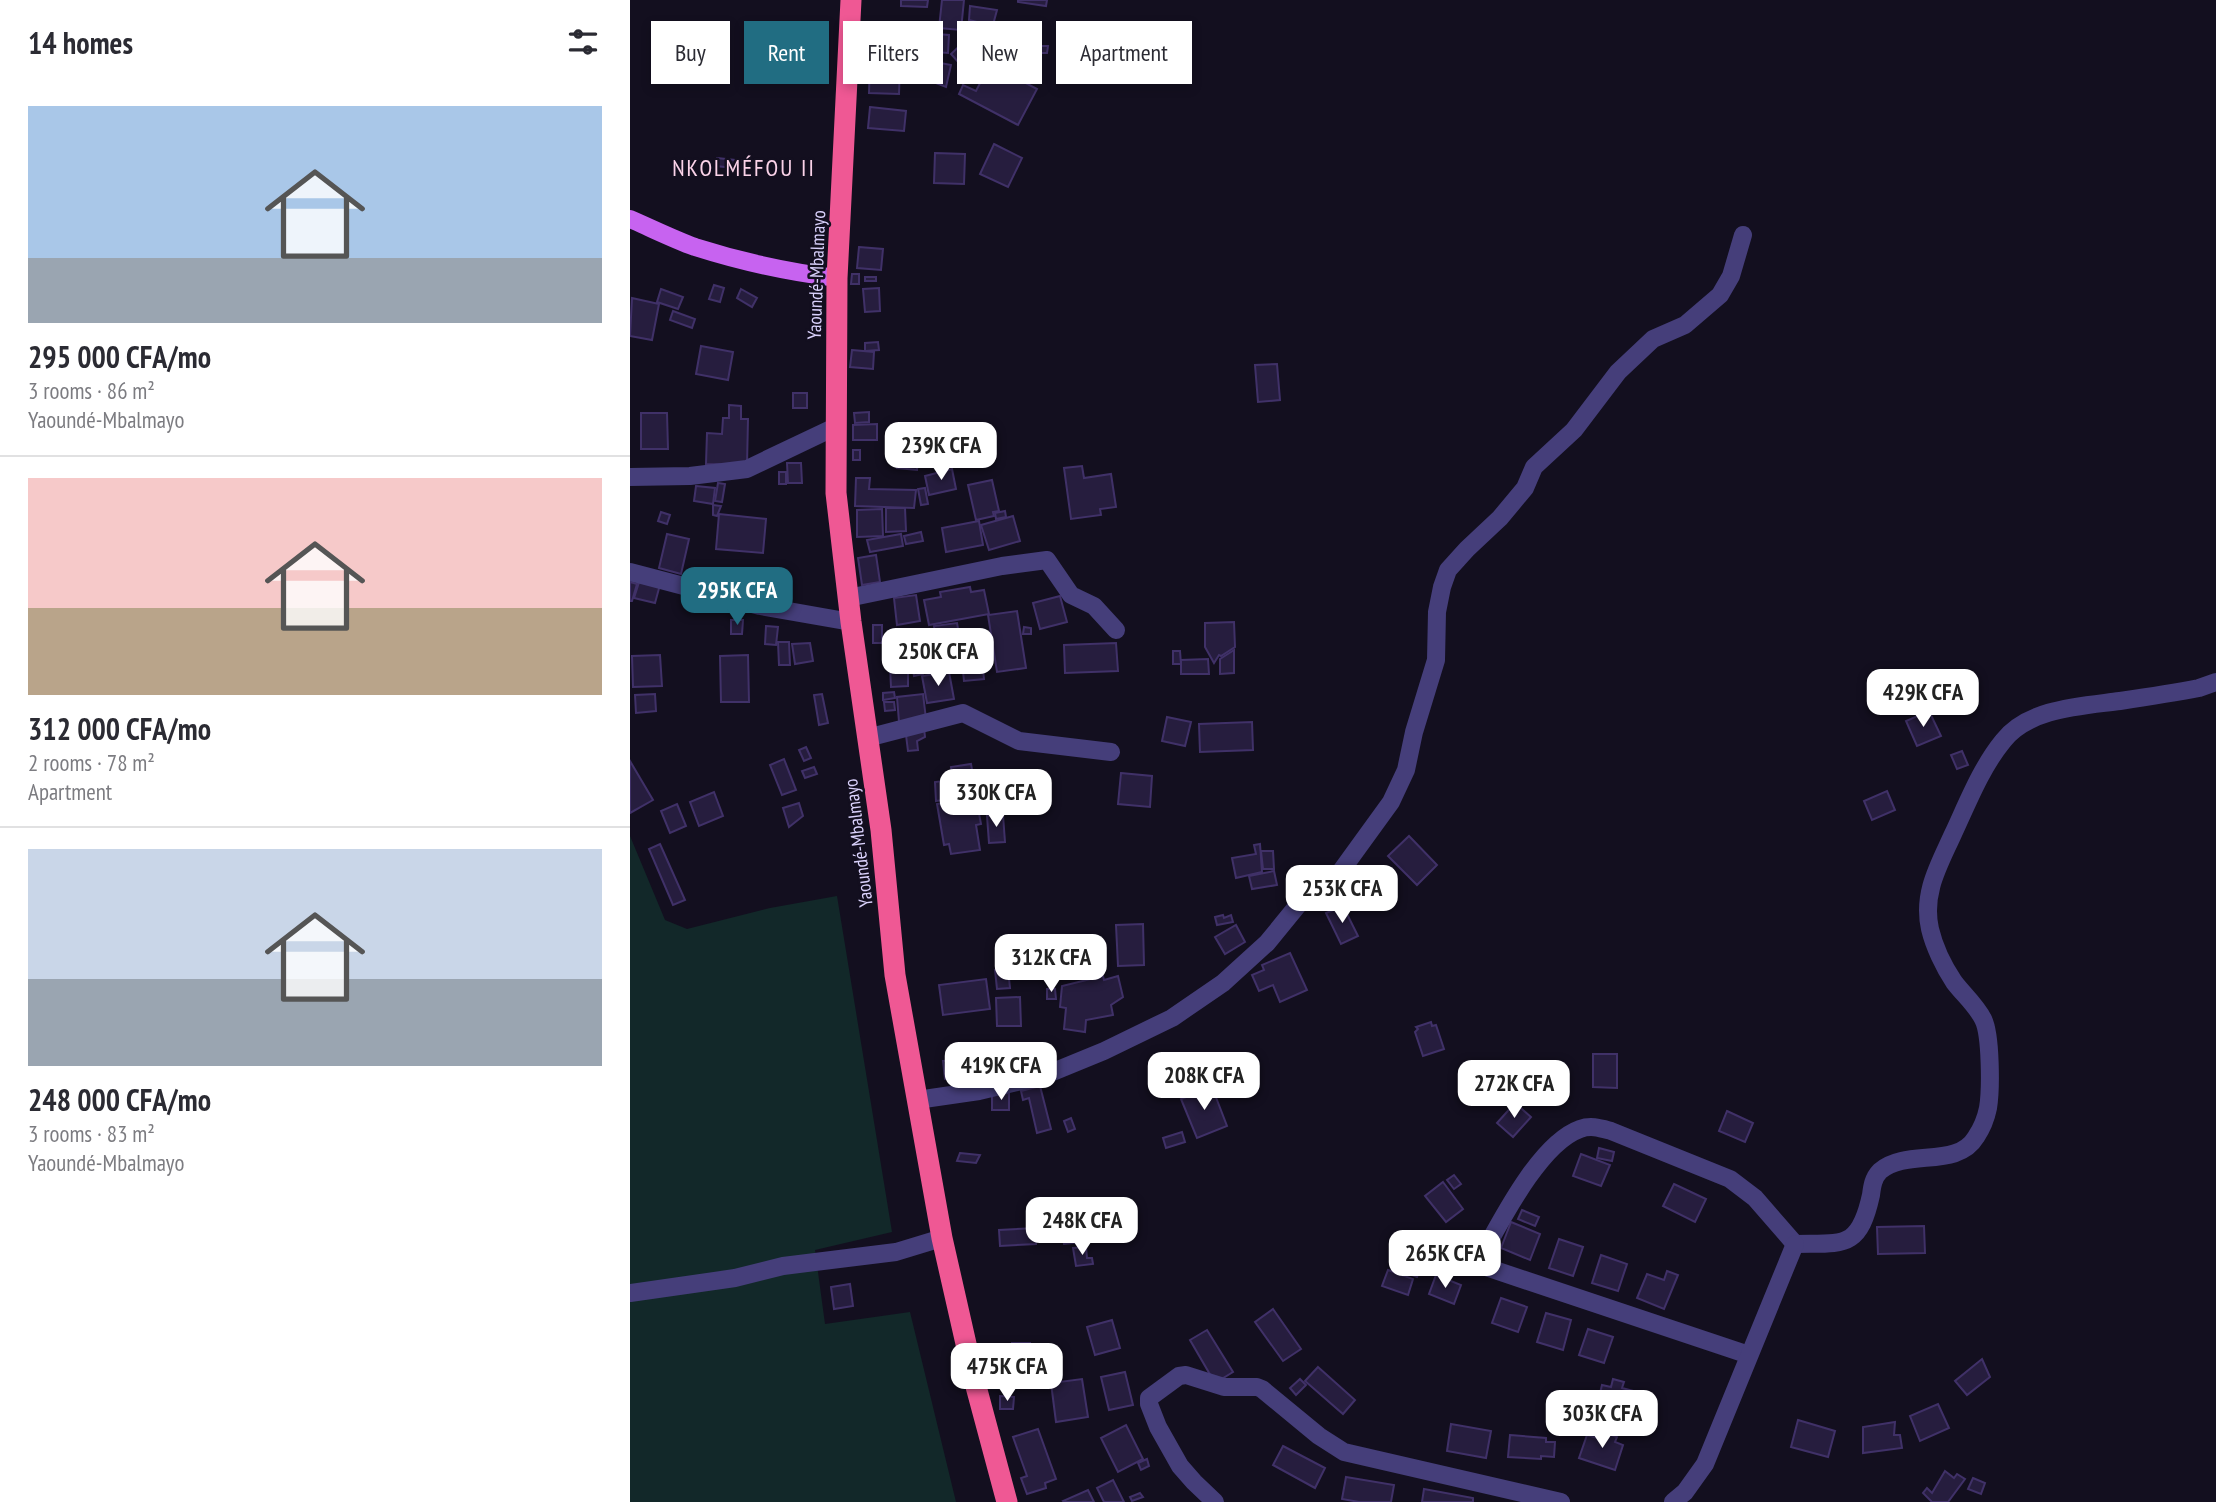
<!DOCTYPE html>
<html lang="en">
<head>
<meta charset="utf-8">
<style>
  body { margin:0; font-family:"PT Sans Narrow",sans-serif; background:#f7f7f7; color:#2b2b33; height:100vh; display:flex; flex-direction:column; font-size:26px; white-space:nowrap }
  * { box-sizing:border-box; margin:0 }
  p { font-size:23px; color:#7c7c81 }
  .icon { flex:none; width:38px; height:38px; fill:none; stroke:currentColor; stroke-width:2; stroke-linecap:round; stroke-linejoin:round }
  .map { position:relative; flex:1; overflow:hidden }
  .panel { display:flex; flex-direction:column; background:#fff; width:630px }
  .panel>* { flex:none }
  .hud { position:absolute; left:21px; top:21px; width:665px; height:63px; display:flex; gap:14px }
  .price { position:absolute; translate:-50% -60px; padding:0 16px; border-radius:14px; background:#fff; color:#222; font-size:23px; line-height:46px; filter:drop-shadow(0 2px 4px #0008) }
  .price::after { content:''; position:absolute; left:50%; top:42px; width:21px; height:16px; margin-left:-10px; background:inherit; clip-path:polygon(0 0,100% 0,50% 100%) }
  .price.on { background:#216d82; color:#fff }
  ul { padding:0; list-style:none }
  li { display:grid; align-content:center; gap:14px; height:371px; padding:0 28px }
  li+li { border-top:2px solid #e1e1e2 }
  li span { display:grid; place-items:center; height:217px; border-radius:0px; color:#555 }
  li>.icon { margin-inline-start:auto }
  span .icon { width:126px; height:126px; fill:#fffc; stroke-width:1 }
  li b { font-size:30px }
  h2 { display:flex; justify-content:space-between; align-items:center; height:84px; padding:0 28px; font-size:30px }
  .chip { padding:0 24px; border-radius:0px; background:#fff; box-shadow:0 4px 10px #0003; font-size:24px; line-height:63px }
  .chip.on { background:#216d82; color:#fff }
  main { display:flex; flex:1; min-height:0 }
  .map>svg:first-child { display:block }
  .green { fill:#122829 }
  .building { fill:#261d3e; stroke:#403168; stroke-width:2 }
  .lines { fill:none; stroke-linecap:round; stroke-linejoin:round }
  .minor { stroke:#453e7a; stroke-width:18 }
  .major { stroke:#c763f0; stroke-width:18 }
  .highway { stroke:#ef5894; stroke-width:21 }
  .labels { text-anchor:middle; stroke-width:5; stroke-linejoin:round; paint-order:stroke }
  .street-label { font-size:19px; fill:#d9d1fb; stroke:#130f1f }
  .quarter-label { font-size:23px; letter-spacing:2px; fill:#fbd3e9; stroke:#130f1f }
</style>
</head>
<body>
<main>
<section class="panel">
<h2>14 homes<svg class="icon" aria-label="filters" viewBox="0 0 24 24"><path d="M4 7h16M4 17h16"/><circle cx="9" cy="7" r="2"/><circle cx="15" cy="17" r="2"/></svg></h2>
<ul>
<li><span style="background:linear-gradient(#a9c7e8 70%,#9aa5b1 0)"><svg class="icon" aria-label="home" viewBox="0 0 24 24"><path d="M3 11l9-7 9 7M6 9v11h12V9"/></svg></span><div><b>295 000 CFA/mo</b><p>3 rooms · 86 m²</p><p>Yaoundé-Mbalmayo</p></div></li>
<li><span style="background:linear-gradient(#f6c9c9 60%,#b9a48a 0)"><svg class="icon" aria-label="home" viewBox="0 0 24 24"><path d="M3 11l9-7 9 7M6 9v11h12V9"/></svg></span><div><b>312 000 CFA/mo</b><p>2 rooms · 78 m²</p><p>Apartment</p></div></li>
<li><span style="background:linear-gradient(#c9d6e8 60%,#9aa5b1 0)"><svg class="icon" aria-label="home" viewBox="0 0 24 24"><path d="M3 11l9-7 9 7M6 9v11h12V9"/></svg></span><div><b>248 000 CFA/mo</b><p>3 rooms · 83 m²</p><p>Yaoundé-Mbalmayo</p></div></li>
</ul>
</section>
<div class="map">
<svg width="1586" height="1502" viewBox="0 0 1586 1502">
  <rect width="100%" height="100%" fill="#130f1f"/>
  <path class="green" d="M0 836 35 920 57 929 140 908 207 896 262 1232 185 1250 195 1324 280 1312 326 1502H0Z"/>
  <g class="building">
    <path d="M271 0H298L297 7 271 6Z"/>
    <path d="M312 0H334L331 30 309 28Z"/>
    <path d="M388 0H417L416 6 388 2Z"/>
    <path d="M340 6 367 10 354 58 344 46 347 22 339 20Z"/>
    <path d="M267 27 292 31 288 53 264 49Z"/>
    <path d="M248 28 264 30 261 48 246 46Z"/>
    <path d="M293 33 319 35 318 53 292 51Z"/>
    <path d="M336 40 354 61 339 74 321 54Z"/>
    <path d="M410 46H418L417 53H409Z"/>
    <path d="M244 48 259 49V59L243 58Z"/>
    <path d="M240 60 270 61 269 94 239 93Z"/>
    <path d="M300 61 321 65 316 87 295 79Z"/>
    <path d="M360 64 407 89 388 125 329 94 333 85 346 91Z"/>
    <path d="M240 107 276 111 274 131 238 128Z"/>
    <path d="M364 144 392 158 378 187 350 174Z"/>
    <path d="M305 153 335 154 334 184 304 183Z"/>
    <path d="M87 158 114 161 113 169 86 166Z"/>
    <path d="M229 247 253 249 251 270 227 268Z"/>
    <path d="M222 274H229V284H221Z"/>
    <rect x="235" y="277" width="11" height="4"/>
    <path d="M84 285 94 288 90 302 79 299Z"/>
    <path d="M249 288 250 311 235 312 233 289Z"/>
    <path d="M31 289 53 297 48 309 27 302Z"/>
    <path d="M111 289 127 298 122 307 107 298Z"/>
    <path d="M2 298 29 304 22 340 0 336Z"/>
    <path d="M43 311 65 319 62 328 40 320Z"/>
    <path d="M248 342 249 350 235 351V343Z"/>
    <path d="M71 346 103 352 98 380 66 374Z"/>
    <path d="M222 350 244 352 243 369 220 367Z"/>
    <path d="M647 364 650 400 628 402 625 365Z"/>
    <rect x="163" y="393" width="14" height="15"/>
    <path d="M99 405 111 406V419H118L117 465 76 464 77 433 92 434 93 418H99Z"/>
    <path d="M239 412V422L225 423 224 413Z"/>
    <path d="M11 413H37L38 449H11Z"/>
    <path d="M247 424V440H223V425Z"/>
    <path d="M276 424H286V439H275Z"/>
    <path d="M333 424 335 453 299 456 296 427Z"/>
    <rect x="344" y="430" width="6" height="10"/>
    <path d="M269 442 289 443 287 470 267 468Z"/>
    <rect x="223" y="450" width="7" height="10"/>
    <path d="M157 463H171L172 483H158Z"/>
    <path d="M452 466 454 478 481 474 486 507 470 509 471 515 441 519 434 468Z"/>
    <path d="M322 469 326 489 299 495 295 476Z"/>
    <rect x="149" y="472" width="7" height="12"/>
    <path d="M226 478H240L239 489 286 490 284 508 225 506Z"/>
    <path d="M362 480 369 511 363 512 364 516 346 520 338 485Z"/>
    <path d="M88 483 95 484 92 502 85 501Z"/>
    <path d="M66 486 85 488 83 504 64 501Z"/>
    <path d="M295 488 298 504 291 505 288 489Z"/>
    <path d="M83 505 91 506 87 516 83 515Z"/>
    <path d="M256 508H275L276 531 256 532Z"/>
    <path d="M252 509 253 536 227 537V510Z"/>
    <path d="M375 511 376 517 366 519 365 513Z"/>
    <path d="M31 512 40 515 37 524 28 521Z"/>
    <path d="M89 514 136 519 133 553 86 549Z"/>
    <path d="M383 516 390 541 359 550 351 525Z"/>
    <path d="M349 521 353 545 316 552 312 528Z"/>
    <path d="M291 532 293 541 276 544 274 536Z"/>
    <path d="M37 534 59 539 51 574 29 568Z"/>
    <path d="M271 534 273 546 240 552 237 540Z"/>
    <path d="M246 555 250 582 232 585 228 558Z"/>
    <path d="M11 576 31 581 25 603 4 598Z"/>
    <path d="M0 582 7 584 2 601H0Z"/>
    <path d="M340 587 341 592 354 590 359 614 299 625 294 600 311 597 310 592Z"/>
    <path d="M286 595 290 621 267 625 264 598Z"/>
    <path d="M430 596 437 622 410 629 403 603Z"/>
    <path d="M387 611 396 668 367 672 358 615Z"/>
    <path d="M101 620H113L112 634H101Z"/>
    <path d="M604 622 605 647 591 656 589 655 584 663 575 647V623Z"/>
    <path d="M327 623 330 640 306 643 304 626Z"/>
    <rect x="243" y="625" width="9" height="18"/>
    <path d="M136 626 148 627 146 645 135 644Z"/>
    <path d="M394 627 401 628V634H393Z"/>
    <path d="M277 633 279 662 267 663 264 634Z"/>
    <path d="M290 639V654H284L283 640Z"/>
    <path d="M350 639 354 679 334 681 330 642Z"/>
    <path d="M148 642H159L160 665H149Z"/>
    <path d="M180 643 183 661 165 664 162 644Z"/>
    <path d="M486 643 488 671 435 673 434 645Z"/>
    <path d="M604 650V673L590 674V659Z"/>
    <path d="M543 651H550L551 664H543Z"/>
    <path d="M30 655 32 686 3 687 2 656Z"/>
    <path d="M118 655 119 702H91L90 656Z"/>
    <path d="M578 659 579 674H551V660Z"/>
    <path d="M292 663 293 674 284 676 282 664Z"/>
    <path d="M260 666H278V686L261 687Z"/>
    <path d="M319 672 324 699 297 703 292 676Z"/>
    <path d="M264 692 265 698 253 700V693Z"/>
    <path d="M25 694 26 711 6 713 5 695Z"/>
    <path d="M192 694 198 723 189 725 184 695Z"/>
    <path d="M293 694 296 719 269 722 267 697Z"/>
    <path d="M254 702H264L265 710 255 711Z"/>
    <path d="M1299 711 1311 736 1287 746 1276 721Z"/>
    <path d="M537 717 561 722 555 746 532 741Z"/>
    <path d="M622 722 623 750 570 752 569 724Z"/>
    <path d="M294 728 295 737 287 741 288 750 278 751 276 735Z"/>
    <path d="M176 747 181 758 174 761 169 750Z"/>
    <path d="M1332 751 1338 765 1327 769 1321 755Z"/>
    <path d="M154 759 166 790 152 795 140 765Z"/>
    <path d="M0 761 23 800 0 813Z"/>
    <path d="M341 764 343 775 323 778 321 767Z"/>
    <path d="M184 767 187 774 175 778 172 771Z"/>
    <path d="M376 772 380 787 357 792 354 776Z"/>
    <path d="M491 773 522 776 520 807 488 804Z"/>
    <path d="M344 777 346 795 306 801 305 782Z"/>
    <path d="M1257 791 1265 810 1242 820 1234 801Z"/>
    <path d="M84 792 93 816 69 826 60 802Z"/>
    <path d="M372 796 373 812 360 813 359 797Z"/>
    <path d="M346 798 351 824 346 825 350 850 321 854 319 844 314 845 307 804Z"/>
    <path d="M169 803 173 816 159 827 153 808Z"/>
    <path d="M47 804 56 826 40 833 31 811Z"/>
    <path d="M373 815 375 842 359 843 357 816Z"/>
    <path d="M779 836 807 865 787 885 758 856Z"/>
    <path d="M30 844 55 900 43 905 19 849Z"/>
    <path d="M630 844 632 872 606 878 602 858 626 854 624 845Z"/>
    <path d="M631 851H643L644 869H633Z"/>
    <path d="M644 871 647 885 622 889 619 876Z"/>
    <path d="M713 906 728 936 711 944 696 913Z"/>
    <path d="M593 915 594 918 601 915 603 922 587 925 585 917Z"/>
    <path d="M513 924 514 965 488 966 486 925Z"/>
    <path d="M606 925 615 942 595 954 585 937Z"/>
    <path d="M660 953 677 990 650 1002 643 985 629 991 622 975 634 970 632 965Z"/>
    <path d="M378 969 380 988 367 989 365 970Z"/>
    <path d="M473 976 474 980 488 976 493 997 481 1005 483 1015 456 1020 455 1032 434 1029 436 1008 430 1007 432 986Z"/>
    <path d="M356 979 360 1009 313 1015 309 985Z"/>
    <path d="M417 989H425L426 999H417Z"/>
    <path d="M390 997 391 1026H367L366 998Z"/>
    <path d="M801 1022 802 1026 806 1025 814 1049 793 1056 785 1032 788 1029 786 1027Z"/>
    <path d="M376 1050 379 1070 358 1072 356 1052Z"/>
    <path d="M963 1054H987V1088L963 1087Z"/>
    <path d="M332 1060 333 1077 315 1079 313 1061Z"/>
    <path d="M410 1086 421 1129 407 1133 399 1098 393 1100 391 1091Z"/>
    <path d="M582 1087 597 1126 567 1138 551 1099Z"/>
    <path d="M379 1093V1110H362V1094Z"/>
    <path d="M885 1103 901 1117 883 1137 867 1123Z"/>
    <path d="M1097 1111 1123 1123 1115 1142 1089 1131Z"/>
    <path d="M441 1118 445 1129 438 1132 434 1121Z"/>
    <path d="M552 1132 555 1142 536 1148 533 1138Z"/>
    <path d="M969 1148 984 1152 982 1161 967 1158Z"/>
    <path d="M330 1153 350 1155 346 1163 327 1161Z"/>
    <path d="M951 1154 980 1165 971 1186 943 1176Z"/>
    <path d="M824 1175 831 1184 824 1189 817 1180Z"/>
    <path d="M813 1182 833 1209 816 1222 795 1196Z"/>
    <path d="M1044 1184 1076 1199 1065 1222 1033 1206Z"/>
    <path d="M457 1202 461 1241 434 1244 429 1206Z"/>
    <path d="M892 1210 909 1217 905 1226 888 1219Z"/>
    <path d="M881 1222 910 1234 900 1260 871 1248Z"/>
    <path d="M1294 1226 1295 1253 1248 1254 1247 1227Z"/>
    <path d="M405 1228 406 1244 370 1246 369 1230Z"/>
    <path d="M929 1239 953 1247 943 1276 919 1268Z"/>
    <path d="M456 1247 457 1258H462L463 1264 446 1266 443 1248Z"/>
    <path d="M971 1255 997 1264 988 1291 962 1283Z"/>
    <path d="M776 1260 791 1266 787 1277 772 1271Z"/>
    <path d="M758 1270 783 1279 778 1295 752 1286Z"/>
    <path d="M1037 1271 1048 1275 1034 1309 1007 1298 1017 1274 1034 1280Z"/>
    <path d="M806 1275 831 1285 824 1304 799 1294Z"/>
    <path d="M220 1284 223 1306 204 1309 201 1287Z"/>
    <path d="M871 1298 897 1307 888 1332 862 1323Z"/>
    <path d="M643 1309 671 1349 653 1361 625 1322Z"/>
    <path d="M916 1313 941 1320 933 1350 907 1342Z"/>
    <path d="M482 1320 490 1348 465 1355 457 1327Z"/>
    <path d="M958 1329 983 1337 974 1363 949 1355Z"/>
    <path d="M577 1330 603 1372 585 1383 560 1340Z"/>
    <path d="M382 1343H400L399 1359 382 1358Z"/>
    <path d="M1352 1359 1360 1377 1337 1395 1325 1381Z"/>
    <path d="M688 1367 725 1400 713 1414 675 1381Z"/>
    <path d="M495 1372 503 1405 479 1410 471 1377Z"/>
    <path d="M452 1379 458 1417 426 1422 421 1383Z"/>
    <path d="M670 1379 676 1385 666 1395 660 1388Z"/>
    <path d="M983 1379 994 1382 992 1388 1011 1393 1004 1419 966 1410 972 1385 981 1387Z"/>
    <path d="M370 1396 384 1397 383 1409H370Z"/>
    <path d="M1308 1404 1319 1428 1290 1441 1280 1416Z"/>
    <path d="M1168 1420 1205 1431 1198 1457 1161 1447Z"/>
    <path d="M1265 1422 1264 1435H1270L1272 1448 1233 1453V1427Z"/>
    <path d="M821 1424 861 1431 856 1458 817 1451Z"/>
    <path d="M496 1425 513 1459 488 1472 471 1438Z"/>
    <path d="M408 1429 426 1479 415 1483 416 1488 397 1494 391 1478 397 1476 383 1437Z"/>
    <path d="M969 1431 987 1437 985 1442 993 1445 985 1470 949 1458 957 1435 967 1438Z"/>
    <path d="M880 1435 916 1438V1442H925L924 1457 911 1456V1459L878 1457Z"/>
    <path d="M653 1446 695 1468 685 1488 643 1465Z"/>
    <path d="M517 1459 519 1466 511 1470 508 1463Z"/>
    <path d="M1315 1471 1324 1478 1327 1474 1335 1479 1318 1502H1302L1293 1493 1297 1488 1302 1493Z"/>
    <path d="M716 1477 764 1485 761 1502H729L712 1499Z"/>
    <path d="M1343 1478 1355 1483 1351 1494 1338 1489Z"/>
    <path d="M483 1480 494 1502H474L467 1488Z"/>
    <path d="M794 1489 843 1498V1502H792Z"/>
    <path d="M458 1490 464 1502H434L433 1501Z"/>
    <path d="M510 1493 513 1497 502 1501 500 1497Z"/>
  </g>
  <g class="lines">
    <g class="minor">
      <path d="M0 477 60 476 117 469 205 427"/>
      <path d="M0 572 130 606 221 622"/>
      <path d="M218 598 372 566 417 560 441 595 464 606 486 630"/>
      <path d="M237 738 333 713 389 741 481 752"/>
      <path d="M287 1100 349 1091 413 1076 474 1051 542 1018 593 983 637 943 668 905 711 871 761 802 776 770 784 732 806 660 807 612 812 587 818 570 837 549 870 518 895 488 904 467 944 430 988 372 1023 339 1055 325 1090 295 1101 276 1113 235"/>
      <path d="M787 1241 847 1264 1119 1355"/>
      <path d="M847 1264C868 1227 908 1144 950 1129 961 1125 970 1128 981 1131L1100 1179 1125 1198 1165 1244C1213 1243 1229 1250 1241 1195 1242 1187 1243 1178 1250 1171 1277 1148 1327 1169 1346 1137 1352 1128 1356 1118 1358 1108 1361 1090 1361 1034 1353 1019 1346 1005 1333 994 1324 982 1314 967 1304 946 1300 929 1292 893 1309 865 1323 834 1338 802 1351 768 1373 741 1398 708 1453 706 1490 701 1517 697 1543 693 1569 688L1586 682"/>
      <path d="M0 1293 105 1278 153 1266 266 1252 312 1238"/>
      <path d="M585 1502 564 1482 550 1466 528 1427 519 1404V1398L549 1376 556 1375 594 1387H627L632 1389 689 1436 714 1452 931 1502"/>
      <path d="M1043 1502 1055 1492 1075 1464 1165 1244"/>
    </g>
    <path class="major" d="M0 219C21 228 43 239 65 247 112 262 158 272 207 278"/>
    <path class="highway" d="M221 0 207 278 206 493 221 622 251 830 265 975 312 1238 344 1379 377 1502"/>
  </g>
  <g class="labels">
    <g class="street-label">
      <text transform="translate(186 275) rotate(-88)" y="7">Yaoundé-Mbalmayo</text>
      <text transform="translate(228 843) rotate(-97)" y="7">Yaoundé-Mbalmayo</text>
    </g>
    <g class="quarter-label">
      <text x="114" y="176">NKOLMÉFOU II</text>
    </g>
  </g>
</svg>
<b class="price" style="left:311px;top:482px">239K CFA</b>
<b class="price on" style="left:107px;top:627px">295K CFA</b>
<b class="price" style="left:308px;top:688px">250K CFA</b>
<b class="price" style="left:1293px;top:729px">429K CFA</b>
<b class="price" style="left:366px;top:829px">330K CFA</b>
<b class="price" style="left:712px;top:925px">253K CFA</b>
<b class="price" style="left:421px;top:994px">312K CFA</b>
<b class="price" style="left:371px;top:1102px">419K CFA</b>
<b class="price" style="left:574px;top:1112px">208K CFA</b>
<b class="price" style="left:884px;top:1120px">272K CFA</b>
<b class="price" style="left:452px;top:1257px">248K CFA</b>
<b class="price" style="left:815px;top:1290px">265K CFA</b>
<b class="price" style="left:377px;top:1403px">475K CFA</b>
<b class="price" style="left:972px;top:1450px">303K CFA</b>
<div class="hud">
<a class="chip">Buy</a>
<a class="chip on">Rent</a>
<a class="chip">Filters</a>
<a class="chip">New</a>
<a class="chip">Apartment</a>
</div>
</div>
</main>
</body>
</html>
